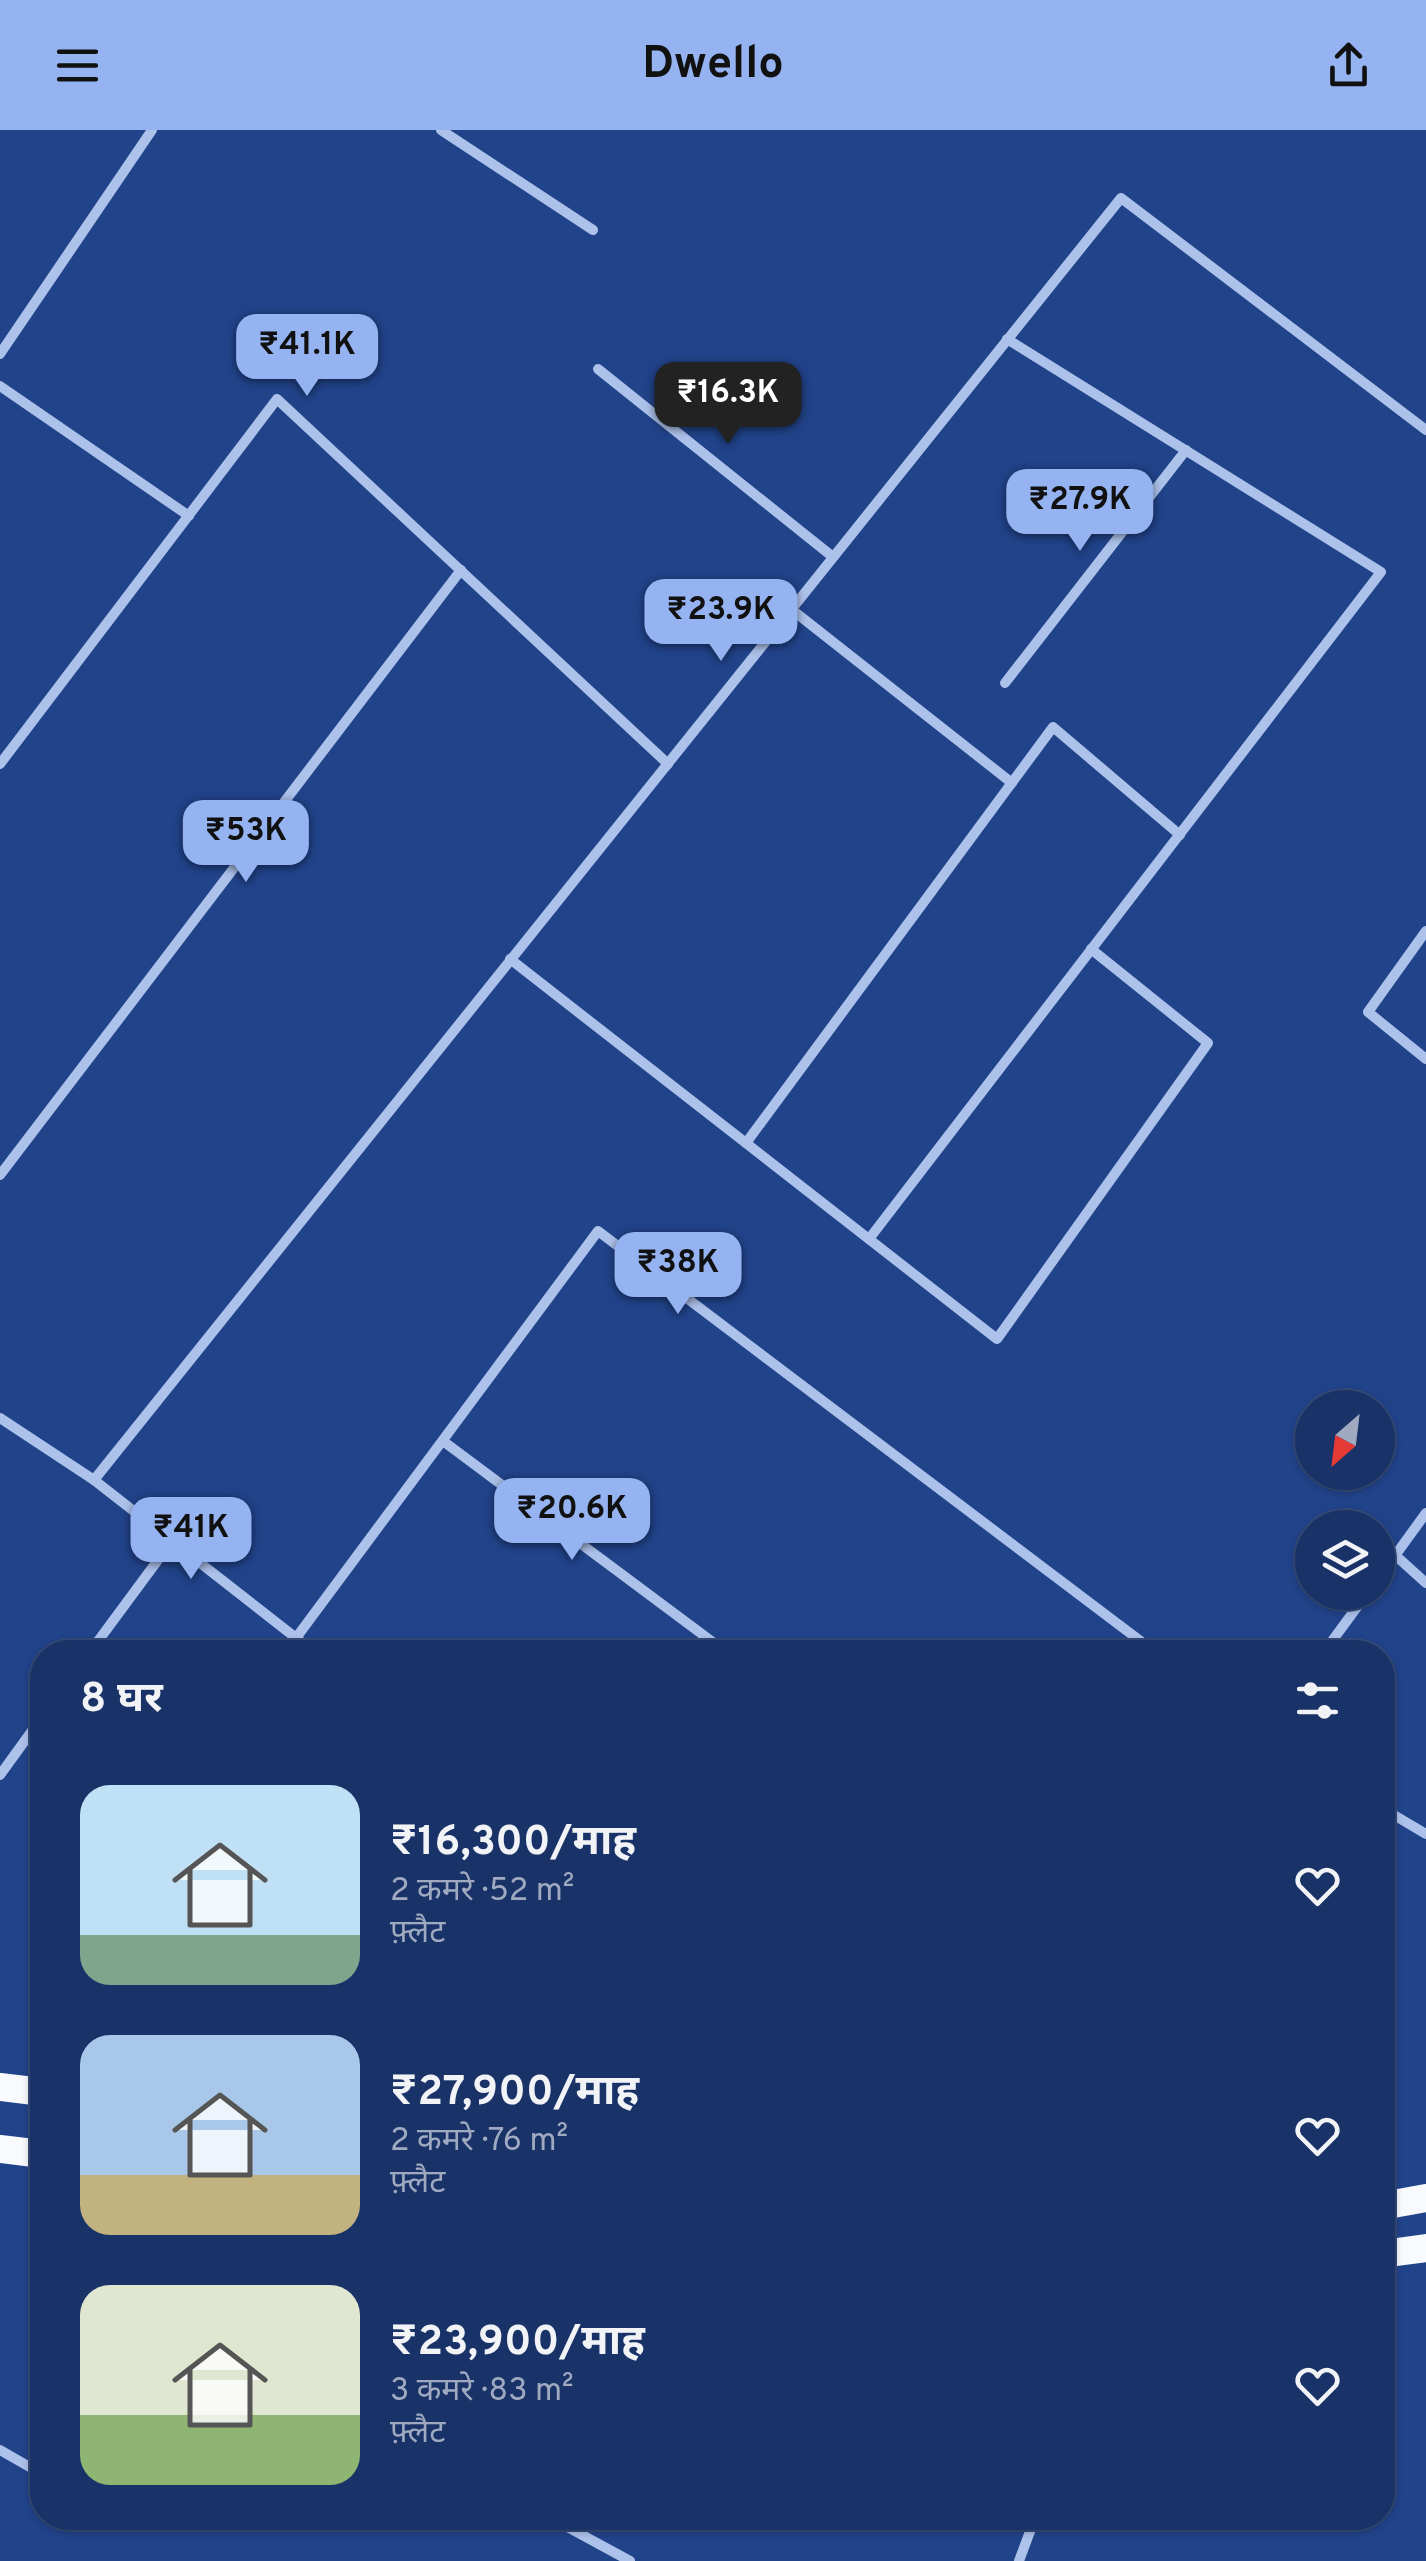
<!DOCTYPE html>
<html lang="hi">
<head>
<meta charset="utf-8">
<style>
  body { margin:0; font-family:Overpass,"Noto Sans Devanagari",sans-serif; background:#223a6e; color:#f1f3f6; height:100vh; display:flex; flex-direction:column; font-size:38px; white-space:nowrap }
  * { box-sizing:border-box; margin:0 }
  p { font-size:32px; color:#9faac0 }
  .icon { flex:none; width:55px; height:55px; fill:none; stroke:currentColor; stroke-width:2; stroke-linecap:round; stroke-linejoin:round }
  .map { position:relative; flex:1; overflow:hidden }
  .drawer { position:absolute; left:30px; top:1510px; width:1365px; height:890px; display:flex; flex-direction:column; background:#193268; border-radius:40px; box-shadow:0 2px 8px #0004,0 0 0 2px #374d7c }
  .drawer>* { flex:none }
  .needle { width:65px; rotate:208deg }
  .controls { position:absolute; left:1295px; top:1260px; display:grid; gap:20px }
  .controls a { display:grid; place-items:center; width:100px; height:100px; border-radius:50%; background:#193268; box-shadow:0 2px 8px #0004,0 0 0 2px #374d7c; font-size:50px }
  .price { position:absolute; translate:-50% -85px; padding:0 22px; border-radius:20px; background:#95b2f1; color:#111; font-size:32px; line-height:65px; filter:drop-shadow(0 2px 5px #0008) }
  .price::after { content:''; position:absolute; left:50%; top:60px; width:30px; height:22px; margin-left:-15px; background:inherit; clip-path:polygon(0 0,100% 0,50% 100%) }
  .price.current { background:#222; color:#fff }
  ul { padding:0; list-style:none }
  li { display:flex; align-items:center; gap:30px; height:250px; padding:0 50px }
  li span { display:grid; place-items:center; flex:none; width:280px; height:200px; border-radius:30px; color:#555 }
  li>.icon { margin-inline-start:auto }
  span .icon { width:120px; height:120px; fill:#fffc; stroke-width:1 }
  li b { font-size:42px }
  h2 { display:flex; justify-content:space-between; align-items:center; height:120px; padding:0 50px; font-size:42px }
  header { display:flex; justify-content:space-between; align-items:center; height:130px; padding:0 50px; background:#95b2f1; color:#111; font-size:45px; font-weight:700 }
  .map>svg:first-child { display:block }
  .lines { fill:none; stroke-linecap:round; stroke-linejoin:round }
  .minor { stroke:#adc2eb; stroke-width:10 }
  .trunk { stroke:#f8fafe; stroke-width:28 }
</style>
</head>
<body>
<header><svg class="icon" aria-label="menu" viewBox="0 0 24 24"><path d="M4 6h16M4 12h16M4 18h16"/></svg>Dwello<svg class="icon" aria-label="share" viewBox="0 0 24 24"><path d="M12 15V3M7 8l5-5 5 5M5 13v7h14v-7"/></svg></header>
<div class="map">
<svg width="1426" height="2431" viewBox="0 0 1426 2431">
  <rect width="100%" height="100%" fill="#21438a"/>
  <g class="lines">
    <g class="minor">
      <path d="M441 0 593 100"/>
      <path d="M0 224 152 0"/>
      <path d="M598 239 833 427"/>
      <path d="M0 256 189 386"/>
      <path d="M791 479 1012 653"/>
      <path d="M1005 553 1186 320"/>
      <path d="M0 634 277 269 668 634"/>
      <path d="M1426 801 1368 882 1426 929"/>
      <path d="M510 829 997 1209 1208 913 1091 819"/>
      <path d="M746 1013 1053 597 1180 705"/>
      <path d="M0 1045 461 440"/>
      <path d="M869 1109 1381 442 1007 209"/>
      <path d="M0 1288 94 1350 314 1522"/>
      <path d="M443 1311 726 1522"/>
      <path d="M94 1350 1121 68 1426 300"/>
      <path d="M1395 1425 1426 1453"/>
      <path d="M1378 1449 1426 1383"/>
      <path d="M296 1508 598 1101 1155 1522"/>
      <path d="M90 1522 172 1411"/>
      <path d="M1324 1522 1368 1462"/>
      <path d="M0 1645 42 1587"/>
      <path d="M1382 1678 1426 1704"/>
      <path d="M0 2320 42 2344"/>
      <path d="M551 2388 630 2431"/>
      <path d="M1019 2431 1035 2388"/>
    </g>
    <g class="trunk">
      <path d="M0 1957 42 1962"/>
      <path d="M0 2019 42 2024"/>
      <path d="M1382 2076 1426 2068"/>
      <path d="M1382 2124 1426 2118"/>
    </g>
  </g>
</svg>
<div class="controls">
<a><svg class="needle" viewBox="-14 -14 28 28"><path d="M0-13l5 13h-10z" fill="#e53935"/><path d="M0 13l5-13h-10z" fill="#9faac0"/></svg></a>
<a><svg class="icon" aria-label="layers" viewBox="0 0 24 24"><path d="M12 4l9 5-9 5-9-5zM3 14l9 5 9-5"/></svg></a>
</div>
<b class="price" style="left:307px;top:269px">₹41.1K</b>
<b class="price current" style="left:728px;top:317px">₹16.3K</b>
<b class="price" style="left:1080px;top:424px">₹27.9K</b>
<b class="price" style="left:721px;top:534px">₹23.9K</b>
<b class="price" style="left:246px;top:755px">₹53K</b>
<b class="price" style="left:678px;top:1187px">₹38K</b>
<b class="price" style="left:572px;top:1433px">₹20.6K</b>
<b class="price" style="left:191px;top:1452px">₹41K</b>
<section class="drawer">
<h2>8 घर<svg class="icon" aria-label="filters" viewBox="0 0 24 24"><path d="M4 7h16M4 17h16"/><circle cx="9" cy="7" r="2"/><circle cx="15" cy="17" r="2"/></svg></h2>
<ul>
<li><span style="background:linear-gradient(#bfe0f5 75%,#7fa58c 0)"><svg class="icon" aria-label="home" viewBox="0 0 24 24"><path d="M3 11l9-7 9 7M6 9v11h12V9"/></svg></span><div><b>₹16,300/माह</b><p>2 कमरे · 52 m²</p><p>फ़्लैट</p></div><svg class="icon" aria-label="heart" viewBox="0 0 24 24"><path d="M12 20l-8-8c-3-5 5-10 8-4 3-6 11-1 8 4z"/></svg></li>
<li><span style="background:linear-gradient(#a9c7e8 70%,#c2b280 0)"><svg class="icon" aria-label="home" viewBox="0 0 24 24"><path d="M3 11l9-7 9 7M6 9v11h12V9"/></svg></span><div><b>₹27,900/माह</b><p>2 कमरे · 76 m²</p><p>फ़्लैट</p></div><svg class="icon" aria-label="heart" viewBox="0 0 24 24"><path d="M12 20l-8-8c-3-5 5-10 8-4 3-6 11-1 8 4z"/></svg></li>
<li><span style="background:linear-gradient(#dfe7d0 65%,#8fb573 0)"><svg class="icon" aria-label="home" viewBox="0 0 24 24"><path d="M3 11l9-7 9 7M6 9v11h12V9"/></svg></span><div><b>₹23,900/माह</b><p>3 कमरे · 83 m²</p><p>फ़्लैट</p></div><svg class="icon" aria-label="heart" viewBox="0 0 24 24"><path d="M12 20l-8-8c-3-5 5-10 8-4 3-6 11-1 8 4z"/></svg></li>
</ul>
</section>
</div>
</body>
</html>
